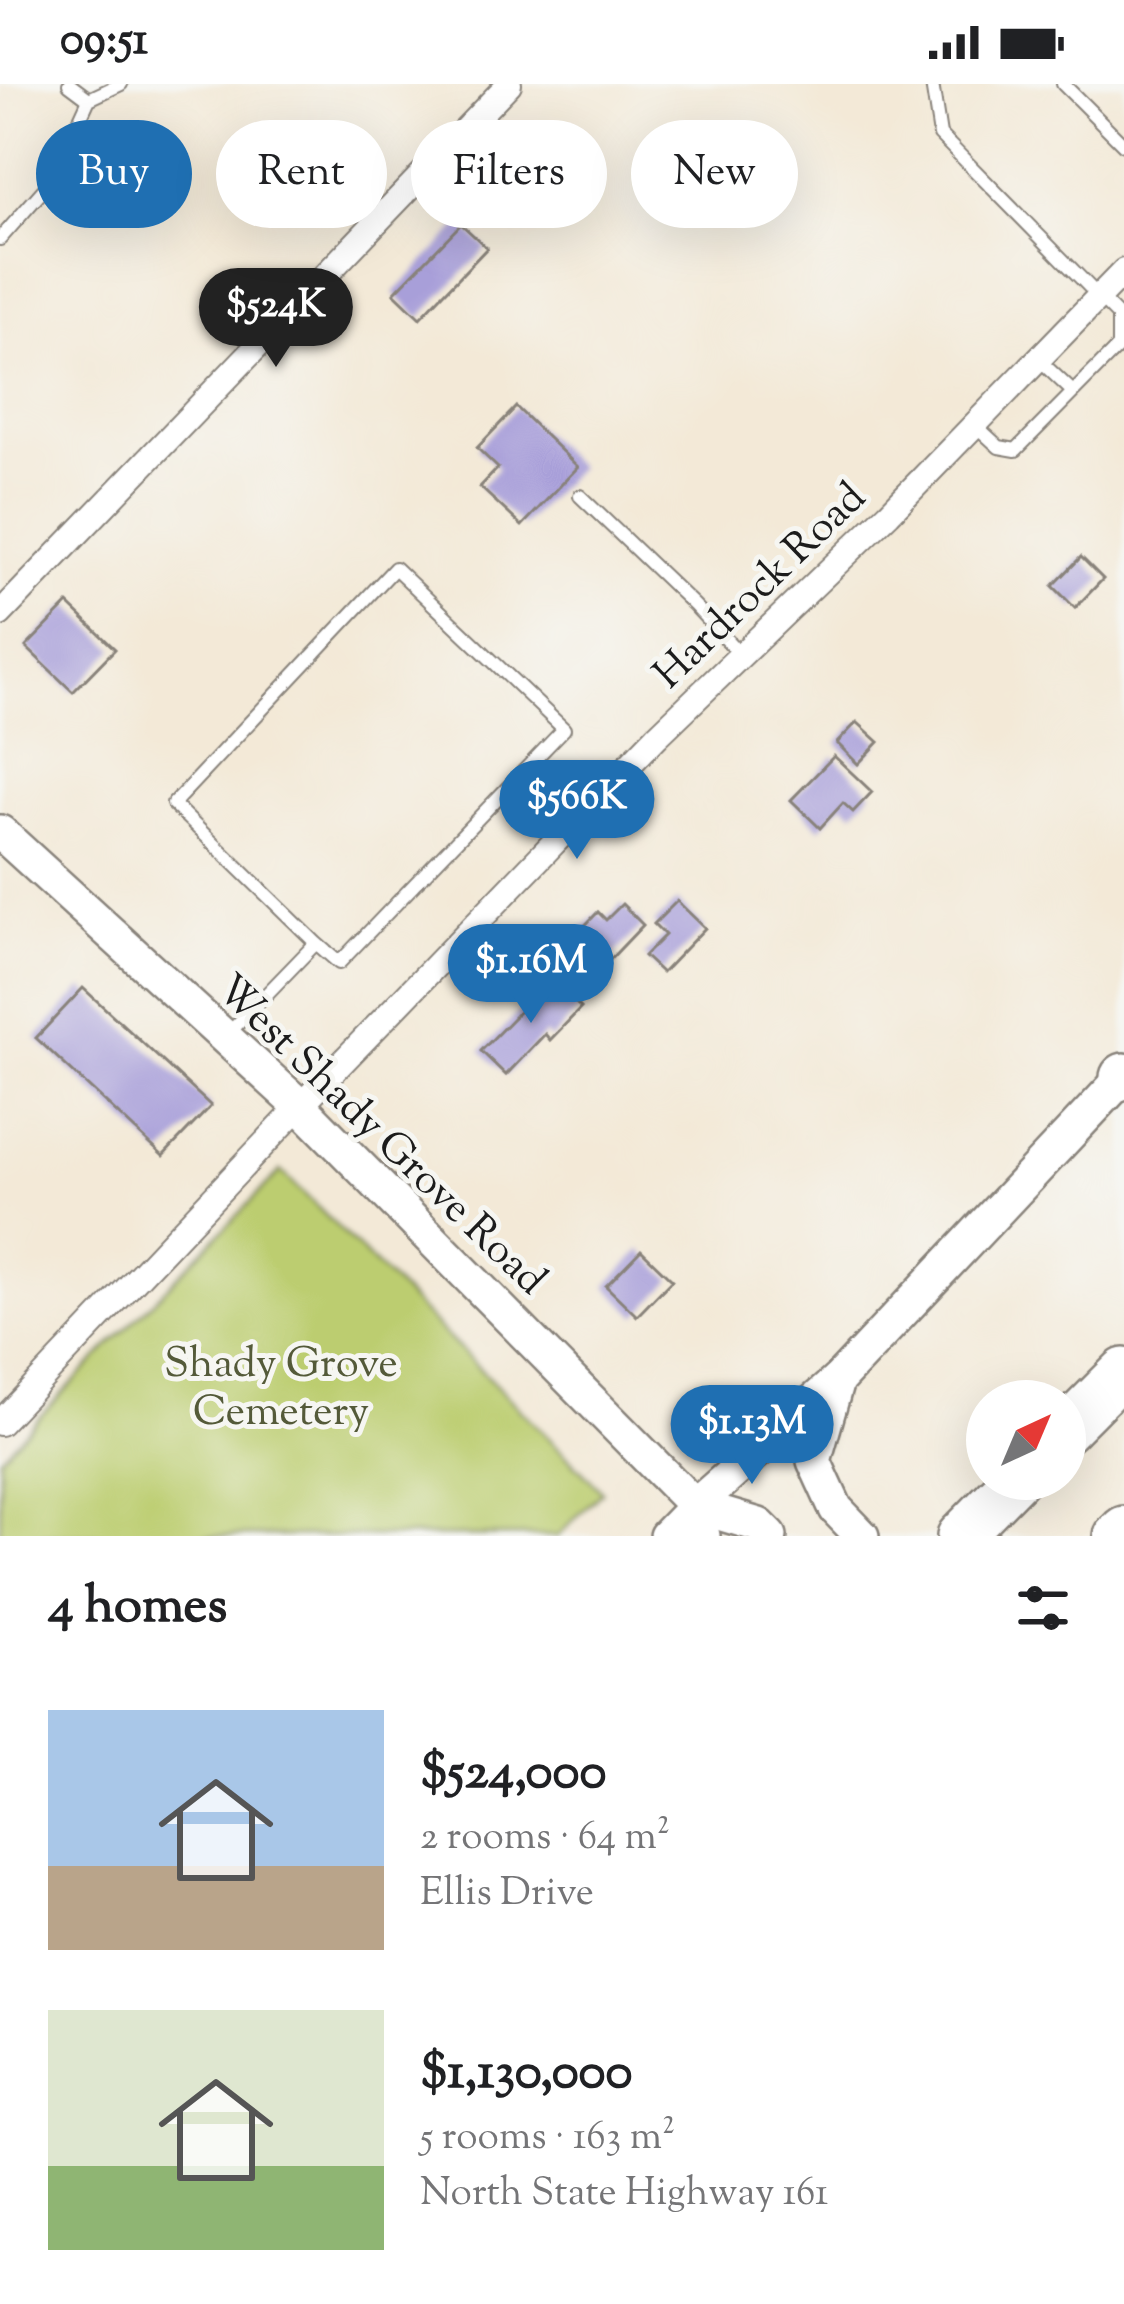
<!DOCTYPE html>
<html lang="en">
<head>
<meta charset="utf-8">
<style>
  body { margin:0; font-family:"Sorts Mill Goudy",serif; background:#f6f6f6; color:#202124; height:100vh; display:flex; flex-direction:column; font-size:45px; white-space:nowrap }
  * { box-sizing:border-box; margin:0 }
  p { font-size:39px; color:#757577 }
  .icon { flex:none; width:66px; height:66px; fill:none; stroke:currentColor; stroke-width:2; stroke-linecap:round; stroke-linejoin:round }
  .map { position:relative; height:1452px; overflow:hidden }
  .details { display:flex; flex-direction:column; background:#fff; flex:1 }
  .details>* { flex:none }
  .top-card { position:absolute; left:36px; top:36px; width:1053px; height:108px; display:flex; gap:24px }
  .needle { width:78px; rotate:44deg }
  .tools { position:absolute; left:966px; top:1296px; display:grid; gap:24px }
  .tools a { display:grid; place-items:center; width:120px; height:120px; border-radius:50%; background:#fff; box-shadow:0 12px 48px #0002; font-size:60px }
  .price { position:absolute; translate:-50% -102px; padding:0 27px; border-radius:42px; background:#1f6fb2; color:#fff; font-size:39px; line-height:78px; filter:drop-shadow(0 3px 6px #0008) }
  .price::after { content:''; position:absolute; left:50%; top:72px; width:36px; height:27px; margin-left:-18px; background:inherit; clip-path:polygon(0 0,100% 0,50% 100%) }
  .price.current { background:#222; color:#fff }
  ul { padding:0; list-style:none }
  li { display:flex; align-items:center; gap:36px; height:300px; padding:0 48px }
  li span { display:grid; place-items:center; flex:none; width:336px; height:240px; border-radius:0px; color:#555 }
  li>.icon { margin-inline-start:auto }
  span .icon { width:144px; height:144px; fill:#fffc; stroke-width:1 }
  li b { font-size:51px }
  h2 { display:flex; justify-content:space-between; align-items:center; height:144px; padding:0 48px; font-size:51px }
  .tag { padding:0 42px; border-radius:54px; background:#fff; box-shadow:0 12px 48px #0002; font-size:42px; line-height:108px }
  .tag.current { background:#1f6fb2; color:#fff }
  .status { display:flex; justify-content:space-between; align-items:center; height:84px; padding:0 60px; background:#fff; direction:ltr }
  .status svg { height:33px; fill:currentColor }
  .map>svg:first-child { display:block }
  .green { fill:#bccd70; stroke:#6c7446; stroke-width:3 }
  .building { fill:#a89fd9 }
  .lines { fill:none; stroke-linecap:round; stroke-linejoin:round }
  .service-casing { stroke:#88827a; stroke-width:16 }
  .minor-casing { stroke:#88827a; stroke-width:28 }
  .secondary-casing { stroke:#88827a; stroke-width:38 }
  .motorway-casing { stroke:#88827a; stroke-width:50 }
  .service { stroke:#fff; stroke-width:12 }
  .minor { stroke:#fff; stroke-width:24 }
  .secondary { stroke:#fff; stroke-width:33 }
  .motorway { stroke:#fff; stroke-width:45 }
  .labels { text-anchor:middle; stroke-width:10; stroke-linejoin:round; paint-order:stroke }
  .street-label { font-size:42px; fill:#1c1c1c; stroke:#f6f6f2 }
  .park-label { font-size:42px; fill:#545a39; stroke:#f6f6f2 }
</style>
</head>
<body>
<div class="status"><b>09:51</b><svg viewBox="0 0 49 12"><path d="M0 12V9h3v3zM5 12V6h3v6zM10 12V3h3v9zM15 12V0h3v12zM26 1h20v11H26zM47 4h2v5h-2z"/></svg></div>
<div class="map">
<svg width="1124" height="1452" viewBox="0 0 1124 1452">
  <rect width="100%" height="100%" fill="#f6f6f2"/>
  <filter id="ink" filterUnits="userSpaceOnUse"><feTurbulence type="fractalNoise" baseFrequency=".00833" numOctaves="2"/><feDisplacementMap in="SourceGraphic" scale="24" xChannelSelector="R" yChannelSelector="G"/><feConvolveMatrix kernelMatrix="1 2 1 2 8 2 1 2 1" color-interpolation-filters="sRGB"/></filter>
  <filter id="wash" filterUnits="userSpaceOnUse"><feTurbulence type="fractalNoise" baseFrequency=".004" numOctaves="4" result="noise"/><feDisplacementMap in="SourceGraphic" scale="48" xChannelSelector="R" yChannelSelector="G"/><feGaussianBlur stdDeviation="2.7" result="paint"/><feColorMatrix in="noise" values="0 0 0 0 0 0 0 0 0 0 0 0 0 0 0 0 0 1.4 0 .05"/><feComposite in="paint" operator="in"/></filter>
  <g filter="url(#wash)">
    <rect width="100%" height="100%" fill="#f3e9d7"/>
    <path class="green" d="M281 1087 602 1407 558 1452H0V1373Z"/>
    <g id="blocks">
      <g class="building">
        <path d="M461 140 487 164 420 234 394 209Z"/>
        <path d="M516 323 578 383 522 442 480 403 498 384 477 364Z"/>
        <path d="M1081 473 1103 495 1075 524 1053 502Z"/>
        <path d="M68 520 115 565 73 608 26 563Z"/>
        <path d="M857 638 879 658 858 680 837 659Z"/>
        <path d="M834 672 872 708 853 728 843 719 820 744 791 716Z"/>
        <path d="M677 817 705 844 662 889 644 872 665 851 654 840Z"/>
        <path d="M622 820 643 841 599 887 569 858 598 828 606 836Z"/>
        <path d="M551 895 581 924 550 956 545 950 506 991 481 967Z"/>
        <path d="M83 904 211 1022 163 1072 36 954Z"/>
        <path d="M641 1166 672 1196 637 1232 606 1202Z"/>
      </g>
    </g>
  </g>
  <g filter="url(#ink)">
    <use href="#blocks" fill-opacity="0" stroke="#88827a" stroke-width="3"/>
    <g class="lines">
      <g class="service-casing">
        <g id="service">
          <path d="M69 0 89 15"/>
          <path d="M932 0 940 51 1118 232V263L1016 366 999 363 974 340"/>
          <path d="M1063 0 1124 61"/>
          <path d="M0 155 52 96 89 15 121 0"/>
          <path d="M1039 276 1073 308"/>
          <path d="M580 412 694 521 740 570"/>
          <path d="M226 952 316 859 339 879 564 645 395 484 173 720 316 859"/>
        </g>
      </g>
      <g class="minor-casing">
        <g id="minor">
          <path d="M0 530 509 0"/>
          <path d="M0 1339 300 1022 657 652 889 429 1124 187"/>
        </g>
      </g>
      <g class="secondary-casing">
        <g id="secondary">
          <path d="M0 748 300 1022 695 1422 703 1452"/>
          <path d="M837 1297 814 1377 836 1425 862 1452"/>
          <path d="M695 1422 759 1441 770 1452"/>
          <path d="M666 1452 695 1422 838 1296 1124 992"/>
        </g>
      </g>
      <g class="motorway-casing">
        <g id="motorway">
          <path d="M1123 993 1124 992"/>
          <path d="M1065 1346 1124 1287"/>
          <path d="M960 1452 1016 1395"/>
          <path d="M1117 1452 1124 1445"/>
        </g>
      </g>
      <use href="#service" class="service"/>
      <use href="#minor" class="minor"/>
      <use href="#secondary" class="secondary"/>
      <use href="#motorway" class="motorway"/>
    </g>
  </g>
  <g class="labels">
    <g class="street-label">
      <text transform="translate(758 500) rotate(-44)" y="15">Hardrock Road</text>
      <text transform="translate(383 1049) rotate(44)" y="15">West Shady Grove Road</text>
    </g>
    <g class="park-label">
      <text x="281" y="1292">Shady Grove<tspan x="281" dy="48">Cemetery</tspan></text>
    </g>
  </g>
</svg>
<div class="tools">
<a><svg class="needle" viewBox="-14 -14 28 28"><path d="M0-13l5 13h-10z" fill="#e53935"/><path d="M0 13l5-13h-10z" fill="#757577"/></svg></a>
</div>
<b class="price current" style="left:276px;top:286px">$524K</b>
<b class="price" style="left:577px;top:778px">$566K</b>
<b class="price" style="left:531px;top:942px">$1.16M</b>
<b class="price" style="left:752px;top:1403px">$1.13M</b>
<div class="top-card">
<a class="tag current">Buy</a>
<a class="tag">Rent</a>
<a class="tag">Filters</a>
<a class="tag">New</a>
</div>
</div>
<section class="details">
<h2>4 homes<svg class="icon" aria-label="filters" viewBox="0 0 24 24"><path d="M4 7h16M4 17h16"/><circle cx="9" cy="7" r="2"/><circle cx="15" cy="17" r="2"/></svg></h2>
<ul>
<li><span style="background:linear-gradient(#a9c7e8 65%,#b9a48a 0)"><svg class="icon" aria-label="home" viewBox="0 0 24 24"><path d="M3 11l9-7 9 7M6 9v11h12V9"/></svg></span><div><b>$524,000</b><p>2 rooms · 64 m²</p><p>Ellis Drive</p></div></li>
<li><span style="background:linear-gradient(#dfe7d0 65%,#8fb573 0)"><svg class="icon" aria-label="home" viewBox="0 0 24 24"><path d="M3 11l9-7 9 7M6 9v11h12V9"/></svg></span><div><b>$1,130,000</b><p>5 rooms · 163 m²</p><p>North State Highway 161</p></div></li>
</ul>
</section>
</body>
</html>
